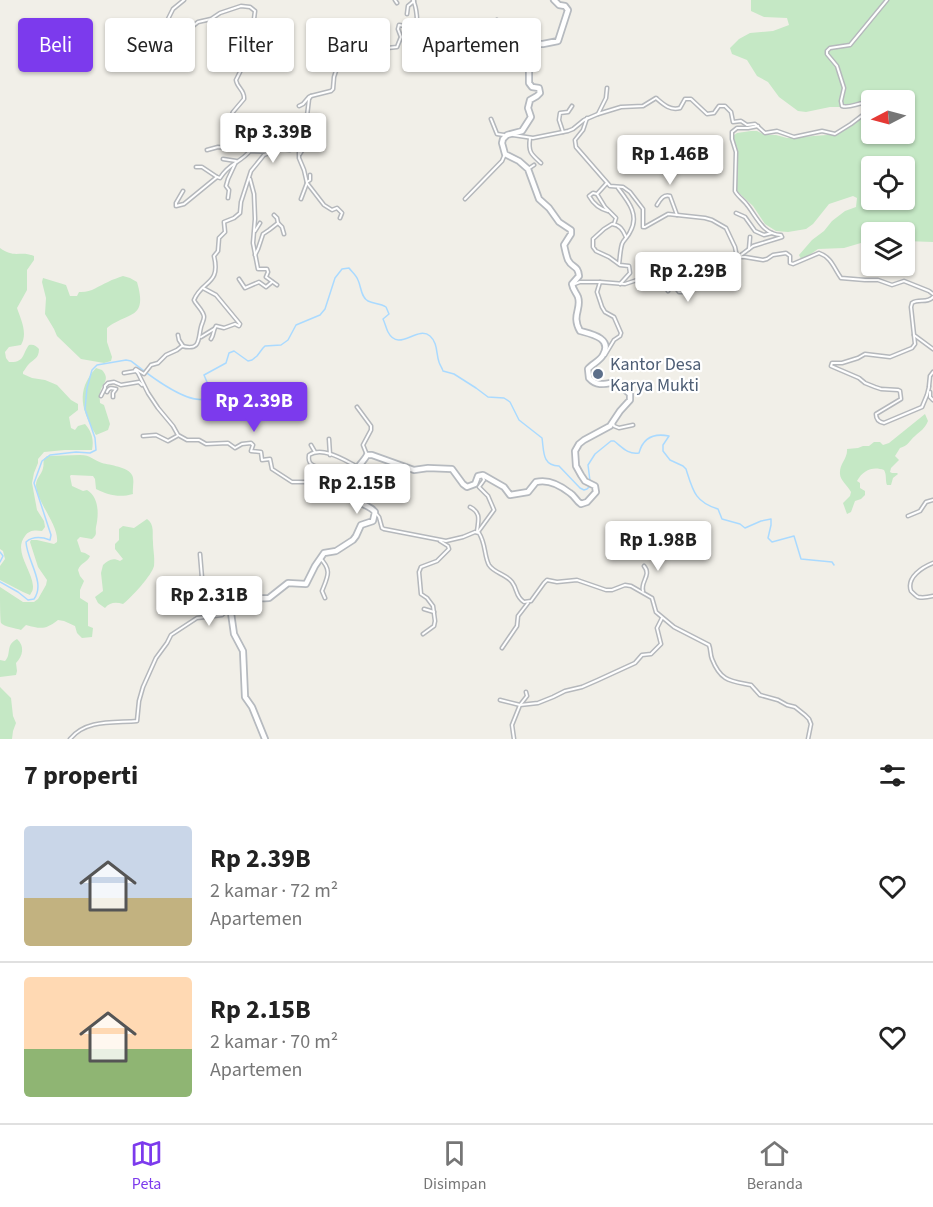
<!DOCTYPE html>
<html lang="id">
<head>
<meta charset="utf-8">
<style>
  body { margin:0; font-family:"Source Sans 3",sans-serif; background:#f6f6f6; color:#222; height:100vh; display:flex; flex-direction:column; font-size:22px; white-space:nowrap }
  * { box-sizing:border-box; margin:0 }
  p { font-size:20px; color:#767676 }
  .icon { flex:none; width:33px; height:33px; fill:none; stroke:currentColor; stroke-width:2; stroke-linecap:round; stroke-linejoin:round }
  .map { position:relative; height:739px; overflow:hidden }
  .sheet { display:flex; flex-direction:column; background:#fff; flex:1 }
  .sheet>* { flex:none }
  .guide { position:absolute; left:18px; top:18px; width:600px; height:54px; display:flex; gap:12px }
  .needle { width:39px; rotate:264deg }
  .tools { position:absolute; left:861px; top:90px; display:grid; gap:12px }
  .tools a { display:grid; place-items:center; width:54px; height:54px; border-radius:6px; background:#fff; box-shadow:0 2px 4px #0004; font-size:30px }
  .price { position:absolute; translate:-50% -51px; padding:0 14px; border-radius:6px; background:#fff; color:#222; font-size:20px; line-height:39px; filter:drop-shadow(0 2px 3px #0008) }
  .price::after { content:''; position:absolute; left:50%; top:36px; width:18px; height:14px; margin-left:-9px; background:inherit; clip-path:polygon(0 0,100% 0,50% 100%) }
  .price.on { background:#7c3aed; color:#fff }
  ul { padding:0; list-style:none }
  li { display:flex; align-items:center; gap:18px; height:150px; padding:0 24px }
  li+li { border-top:2px solid #e0e0e0 }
  li span { display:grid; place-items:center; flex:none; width:168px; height:120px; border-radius:6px; color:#555 }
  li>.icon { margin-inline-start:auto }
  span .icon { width:72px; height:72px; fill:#fffc; stroke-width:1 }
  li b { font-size:26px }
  h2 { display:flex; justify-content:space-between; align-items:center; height:72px; padding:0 24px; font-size:26px }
  .tag { padding:0 21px; border-radius:6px; background:#fff; box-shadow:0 2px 4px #0004; font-size:21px; line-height:54px }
  .tag.on { background:#7c3aed; color:#fff }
  .menu { display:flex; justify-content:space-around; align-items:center; height:84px; border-top:2px solid #e0e0e0; background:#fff; font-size:16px; color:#767676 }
  .menu a { display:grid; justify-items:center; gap:3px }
  .menu .on { color:#7c3aed }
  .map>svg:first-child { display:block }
  .green { fill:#c5e8c5; fill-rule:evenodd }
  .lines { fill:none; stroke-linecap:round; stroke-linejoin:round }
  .stream { stroke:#aadaff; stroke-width:1.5 }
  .street-casing { stroke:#b5b8bc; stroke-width:5 }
  .secondary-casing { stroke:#b6babf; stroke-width:8 }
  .street { stroke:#fff; stroke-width:2 }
  .secondary { stroke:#fff; stroke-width:4.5 }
  .service-dot { fill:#5c6f8a; stroke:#fff; stroke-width:2 }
  .labels { text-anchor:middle; stroke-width:4.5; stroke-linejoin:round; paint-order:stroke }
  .service-label { font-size:18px; fill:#4e5e75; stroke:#fff; text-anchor:start }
</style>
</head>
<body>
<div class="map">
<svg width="933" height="739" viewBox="0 0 933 739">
  <rect width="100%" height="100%" fill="#f1efe8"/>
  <g class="green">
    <path d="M751 0H933V242L905 241 904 232H872L871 240 844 248 818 249 808 256 801 259 799 255 812 240 824 231 832 221 845 211 856 207 857 198 853 196 829 204 813 224 806 229 788 232 776 231 765 224 753 206 737 191V155L732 140 733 136 737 133 751 131H757L765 135H776L787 138 827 135 845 130 871 110 872 134H904V100H872L871 105 859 104 847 107H830L806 112 798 111 779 97 768 82 757 76 747 60 732 54 730 48 739 39 750 33 773 31 789 25 787 18 764 17 751 11ZM872 166H904V200H872Z"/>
    <path d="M0 248C15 259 20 250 34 256V260L27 270V290L17 308C21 320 28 333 21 345L9 347 5 352 6 358 9 362C25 363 22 354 29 345 34 344 36 346 39 349 39 359 33 359 28 365 26 367 25 370 23 372V374L32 378 45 380 57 385 71 400 78 404V410L69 417 71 428 75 430 78 426 85 424C92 432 94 440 92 450H65L44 452 38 459V463L34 473 32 483 37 510 44 521 45 527 42 531C35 530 29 530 25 536 13 551 32 570 33 586 33 591 32 591 30 595L23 592 0 580V566L5 559 3 551 0 549Z"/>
    <path d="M123 276 130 278 137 282C148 320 129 311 107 328V342L112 357 111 361 104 363 81 359 57 336 54 329 45 314 46 298 42 282 43 278 66 285 70 296H77L79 292C91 293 98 286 108 282 113 279 118 278 123 276Z"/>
    <path d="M96 368 102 370C111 380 102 383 100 393 99 396 100 400 100 403L104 405 110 424 108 430 96 435C82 411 75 391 96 368Z"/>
    <path d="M925 414 928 421C924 430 921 430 915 436 909 441 908 446 900 448L895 456 899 460 891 468 890 472 892 473H897L898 474 893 478 891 485H887C885 480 887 475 884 470 873 466 863 470 857 481L860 483V488L865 491V495L861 499 855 501 851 512 847 514 843 503 850 496 851 492C848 486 840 480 840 474 839 464 848 458 847 449L858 448 863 446H869L874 442H880L883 445 889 443Z"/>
    <path d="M80 455C91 455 93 460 102 463 110 465 128 467 132 475 135 481 132 488 133 494 119 498 108 495 96 489L95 479 93 476 71 475 70 476 72 486 83 491 87 490C99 497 99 514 96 527 95 533 98 534 92 539L80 537 77 540 81 552 85 553 90 556C88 562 80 563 78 570L80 576 84 581 80 590V598L88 603V626L93 628 92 637 82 638 77 633 75 626 64 621 58 620C45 630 41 629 26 625L21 630C16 628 4 627 1 623 0 619 0 593 0 587L23 602H34L38 599 46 585 47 580 38 567 30 542 31 540H37L54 544 57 542C59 525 37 503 36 485 36 478 42 474 43 468 44 465 43 462 44 459L47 456Z"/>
    <path d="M147 519C155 525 152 533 153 542 153 550 155 557 154 566 152 575 131 598 123 604 116 602 110 602 105 608L98 603 95 597 103 591 101 573 103 565C108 560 113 557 120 561L123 559 115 549V544L119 540V529L123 526 134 528Z"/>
    <path d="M17 639C25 646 23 656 16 663L17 671 16 675 0 677V660L5 661C12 654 5 645 17 639Z"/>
    <path d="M0 687 11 698 13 716 16 723 13 731 12 739H0Z"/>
  </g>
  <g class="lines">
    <g class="stream">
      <path d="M590 481 588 465 595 454 611 441H614C622 447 628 455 639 453 643 438 654 433 669 436L663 445V451L670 460 683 466 686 469C693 491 695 502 718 509L722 519 740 524 745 528 761 521 771 519V525L768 538 772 542 794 536 801 559 832 562 834 565"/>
      <path d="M0 552 3 556 0 562"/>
      <path d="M0 582 18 592 28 600 34 599C46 583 27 561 26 542 33 536 42 537 50 540L51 535 34 483 42 461 50 455 76 452 90 453 96 450 95 438 85 409 87 388 92 370 97 365 126 360 131 361C145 372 185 404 204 399 208 398 209 397 212 394L204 375 226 363 229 353 234 351 248 361 252 360 257 356 263 348 265 346 281 345 288 340 296 325 320 315 325 309 335 278 342 269 349 268C352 272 356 275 358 280 361 286 361 298 368 301 374 304 380 303 386 307L389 314 383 319C385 323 386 328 388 332 399 353 417 325 430 336 438 343 436 354 439 362 439 363 443 370 443 371L454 374 476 388 488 397 504 398 510 402 519 420 542 438C544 451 542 466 559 466L580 488 584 490 587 489 591 485"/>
    </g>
    <g class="street-casing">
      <g id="street">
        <path d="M184 0 173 9 166 23 170 28 179 34H183L198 22 211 19 220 13 241 6 250 7 255 11 254 19 245 42 243 66 236 80C237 88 245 90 244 99L233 112 228 124 234 138 245 143 250 151"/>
        <path d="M395 0 397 3"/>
        <path d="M407 14 408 6 414 1"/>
        <path d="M497 20C508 28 516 43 532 44"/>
        <path d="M165 37 166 34 172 38 170 28"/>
        <path d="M505 42 522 59"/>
        <path d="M872 105C862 99 852 109 842 106L841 101 844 88 837 66 827 54V51L830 48 850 45 887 0"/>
        <path d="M299 106 303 104 309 97 311 96"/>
        <path d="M598 114 606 98 607 88"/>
        <path d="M587 118 583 130 575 140 576 147 610 186 623 187 630 192 643 209V227H645L668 214 705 218 712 220 726 228 735 247 737 257"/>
        <path d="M491 119 497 134 504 135"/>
        <path d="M299 131V158L304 170 307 183 324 205 332 210 337 208 342 213 340 218"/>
        <path d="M563 132 559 120 560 113 568 112 572 106"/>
        <path d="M513 135 533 138 568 131 573 129 584 120 598 114 621 107 643 106 656 98C663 104 670 111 680 108L685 99H691L707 114 714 113 719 106H725L731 112 733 122 741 121 747 125 755 124 765 133 777 131 794 137 822 131 835 134 851 124 872 108"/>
        <path d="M530 138C528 152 531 154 541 163"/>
        <path d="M207 150 218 147 249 150"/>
        <path d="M300 154 305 146"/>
        <path d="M223 159 236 161"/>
        <path d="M196 167H202L217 177"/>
        <path d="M528 169 534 165"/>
        <path d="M250 179 254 194 255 219 253 243 258 269H267L268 272 266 277 277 285"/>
        <path d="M307 182 310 180V175"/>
        <path d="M607 183 597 194 605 207 616 218 614 224"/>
        <path d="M618 188C628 201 640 215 630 232 628 237 624 239 622 244 620 251 620 258 619 264"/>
        <path d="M183 191 176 203V206L184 204 217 177 220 178C229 163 240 163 250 151L274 152"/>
        <path d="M597 194 593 193 589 196C593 203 600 209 608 211"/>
        <path d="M228 198 229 190 226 186 228 179 235 164"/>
        <path d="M301 199 307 183"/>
        <path d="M465 199 502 161 505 154"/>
        <path d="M657 205C660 200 663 194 670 196L677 215"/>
        <path d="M736 213 745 217 755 231 764 235 772 233"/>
        <path d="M278 223 282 227 284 234"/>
        <path d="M255 231 260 223"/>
        <path d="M749 249 750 237"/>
        <path d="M255 255 258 249 263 234 269 230 278 223 277 218 274 215"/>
        <path d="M741 255 753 246 782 237 781 235C764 235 757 218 748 206 744 200 738 197 735 191L736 152 732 139V132L737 128H748L758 126"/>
        <path d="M642 269 644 279"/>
        <path d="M239 279 245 288 259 282 266 287 272 282"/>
        <path d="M670 280 679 292H691L692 291 690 286 689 279"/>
        <path d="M620 284 630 273 629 266 620 265 609 257 596 251 593 247V239L604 229 612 224C620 225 623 230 626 237"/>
        <path d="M572 285 580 282H600"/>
        <path d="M203 288 216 295 240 324 239 326 235 324 224 328 216 326C213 330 214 335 211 339"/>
        <path d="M668 291 665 286 670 281"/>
        <path d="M933 297C927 304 919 298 912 303L911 307 914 335 933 349"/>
        <path d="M178 335 179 340 183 346"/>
        <path d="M914 335 915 344 912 348 890 357 865 354 858 358 842 363H832L831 366 859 378 865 383 875 387 881 389 898 390 900 391 901 399 876 414C876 419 878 422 884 423L922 407 927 395 929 387"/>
        <path d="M201 337 214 329"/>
        <path d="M605 355 614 340 620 336 621 333 614 317 605 312 602 307 597 292 600 282 625 284 637 280 664 275 672 279 696 278 704 276 715 267 737 257H745L763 260 767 259 773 255 786 253 790 256V263L793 264 819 253C831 257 834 268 841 278L865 280H878L892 285 904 281 929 291 933 294"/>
        <path d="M124 373 136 371"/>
        <path d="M929 386 930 376 933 372"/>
        <path d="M107 392C109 387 112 388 116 389L113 393V397"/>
        <path d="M930 392V397L933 400"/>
        <path d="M101 396 105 388V386L108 383 114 382 121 385 139 382 142 385"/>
        <path d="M357 407 371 426V430L363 445 367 455"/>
        <path d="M613 423 614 426 619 428 633 425"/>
        <path d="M143 436 156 435 168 441 177 436"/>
        <path d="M329 439 330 455"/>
        <path d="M311 445 315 452"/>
        <path d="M342 490 336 482 329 476 325 469C317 466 307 467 309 455 323 446 344 460 358 467"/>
        <path d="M357 500 334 487 328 485 305 482H292L272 469 270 459 262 460 261 452 251 451 253 445 251 443 242 444 235 448 228 443 206 444 199 440H187L178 435 173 426 158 408 148 393 138 373 135 370 136 369 144 374 151 365 158 363 166 355 177 350 182 346C201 351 198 339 201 327 202 323 204 320 204 317 204 311 196 305 194 300 202 280 221 285 214 256L218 251 219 238 225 232 224 222 234 218 240 213 241 202 251 171 264 155 281 149 290 150 294 138 307 116 309 99 311 96 331 91 333 89 334 77 337 68 336 58 339 53H345L352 58 359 52 375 54 387 48 397 47 401 37 398 29 399 25 405 26 412 33 416 32C418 23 417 8 413 0"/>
        <path d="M470 507C482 513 478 521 477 532"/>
        <path d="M375 512 379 517 382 528 384 529 446 541 463 537 475 532 479 533C486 544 484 556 489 565 494 573 506 574 512 582 518 590 515 596 524 602L531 601 544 583 547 580 557 582 577 580 606 590H612L625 585 631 586 652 598 656 612 674 627 709 645C711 650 710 654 712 659 721 682 731 681 751 685L760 695 778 700 787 705 795 707 805 715 809 719 811 724 808 739"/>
        <path d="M908 516 920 511 926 502 933 500"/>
        <path d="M478 532 494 510 488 496 479 487 484 480 483 477"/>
        <path d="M200 554 202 578 218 583H243V592L240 598"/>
        <path d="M320 558C332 570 328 576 322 591L325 598"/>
        <path d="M933 563C923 567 906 577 911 591 913 593 916 596 918 597 922 598 929 597 933 596"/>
        <path d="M643 591C640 582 652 575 644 566"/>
        <path d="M424 609 434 612"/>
        <path d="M423 634 434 626 435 621 433 606 427 598 421 594 419 572 421 567 437 561 449 549 448 546 440 541"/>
        <path d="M502 648 517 626 518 616 528 603"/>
        <path d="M500 700 520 705 527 696 526 692"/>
        <path d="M70 739C86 719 114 723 137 721L139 701 143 687 156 658 167 643 171 635 197 618 222 615 229 608"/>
        <path d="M514 739 512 725 520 705 538 703 553 697 565 691 582 687 598 680 635 663 642 655 651 654 661 644 657 628 662 618"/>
      </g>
    </g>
    <g class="secondary-casing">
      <path id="secondary" d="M265 739 252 707 245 697 243 651 234 634 230 606C241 596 255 599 269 598L288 583 306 584 315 566 324 553 336 551 353 540 356 536 361 525 373 521 375 512C371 507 368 507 363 504 355 498 351 480 355 471 358 466 364 461 367 455H372L414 470 428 468 452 469 463 484 467 487 475 484 478 476 483 475 504 487 510 495 528 492 536 482C548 479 560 485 570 493 575 496 576 501 581 504L587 502 596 492 595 486 585 481 581 475 576 466 575 451 579 444 584 440 610 426 620 411 630 400V394L616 382C605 384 597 387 589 378L588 369C592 364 600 361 603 355 613 338 591 334 580 331 571 315 582 309 578 297 576 292 573 290 572 284L579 276C578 265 572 268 568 260 566 255 565 249 564 245L571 234V230L559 222 549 208 539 199 528 169 519 161 505 154 502 143 503 139 507 135 522 131 531 117 528 108 530 100 537 96 540 93 539 88 532 87 529 83V71L523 57 532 44H543L558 41 568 10 565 6 559 5 554 0"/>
    </g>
    <use href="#street" class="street"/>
    <use href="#secondary" class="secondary"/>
  </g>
  <circle class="service-dot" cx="598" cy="374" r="6"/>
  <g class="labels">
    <g class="service-label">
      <text x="610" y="370">Kantor Desa<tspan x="610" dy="21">Karya Mukti</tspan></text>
    </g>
  </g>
</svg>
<div class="tools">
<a><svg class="needle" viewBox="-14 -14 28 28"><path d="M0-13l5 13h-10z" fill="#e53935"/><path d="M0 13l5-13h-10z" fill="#767676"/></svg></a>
<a><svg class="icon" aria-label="locate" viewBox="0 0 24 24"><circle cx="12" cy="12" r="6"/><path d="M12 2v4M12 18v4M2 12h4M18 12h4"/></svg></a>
<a><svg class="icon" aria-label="layers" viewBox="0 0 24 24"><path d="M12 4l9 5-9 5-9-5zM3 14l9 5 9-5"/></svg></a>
</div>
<b class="price" style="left:273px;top:164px">Rp 3.39B</b>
<b class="price" style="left:670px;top:186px">Rp 1.46B</b>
<b class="price" style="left:688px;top:303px">Rp 2.29B</b>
<b class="price on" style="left:254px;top:433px">Rp 2.39B</b>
<b class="price" style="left:357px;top:515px">Rp 2.15B</b>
<b class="price" style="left:658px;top:572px">Rp 1.98B</b>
<b class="price" style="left:209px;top:627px">Rp 2.31B</b>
<div class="guide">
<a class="tag on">Beli</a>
<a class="tag">Sewa</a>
<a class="tag">Filter</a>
<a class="tag">Baru</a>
<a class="tag">Apartemen</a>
</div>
</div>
<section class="sheet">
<h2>7 properti<svg class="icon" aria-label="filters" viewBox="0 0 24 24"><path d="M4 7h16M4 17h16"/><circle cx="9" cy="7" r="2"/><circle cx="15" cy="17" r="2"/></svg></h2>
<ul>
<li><span style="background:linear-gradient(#c9d6e8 60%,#c2b280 0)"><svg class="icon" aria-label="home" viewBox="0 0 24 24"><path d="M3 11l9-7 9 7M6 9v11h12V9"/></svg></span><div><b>Rp 2.39B</b><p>2 kamar · 72 m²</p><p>Apartemen</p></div><svg class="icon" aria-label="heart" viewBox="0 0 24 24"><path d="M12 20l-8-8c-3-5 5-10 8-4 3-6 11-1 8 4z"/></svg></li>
<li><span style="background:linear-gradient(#ffd9b3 60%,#8fb573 0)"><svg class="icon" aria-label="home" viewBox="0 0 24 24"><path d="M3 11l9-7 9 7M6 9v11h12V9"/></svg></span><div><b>Rp 2.15B</b><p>2 kamar · 70 m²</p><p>Apartemen</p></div><svg class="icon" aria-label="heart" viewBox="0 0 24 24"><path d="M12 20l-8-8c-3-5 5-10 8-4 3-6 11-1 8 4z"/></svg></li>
</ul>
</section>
<nav class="menu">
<a class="on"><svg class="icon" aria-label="map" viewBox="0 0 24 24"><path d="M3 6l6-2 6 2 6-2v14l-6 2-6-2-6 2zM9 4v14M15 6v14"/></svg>Peta</a>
<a><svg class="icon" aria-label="saved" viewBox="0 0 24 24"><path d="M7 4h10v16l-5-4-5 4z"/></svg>Disimpan</a>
<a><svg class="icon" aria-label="home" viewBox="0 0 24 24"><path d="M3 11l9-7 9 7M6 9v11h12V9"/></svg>Beranda</a>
</nav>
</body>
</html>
